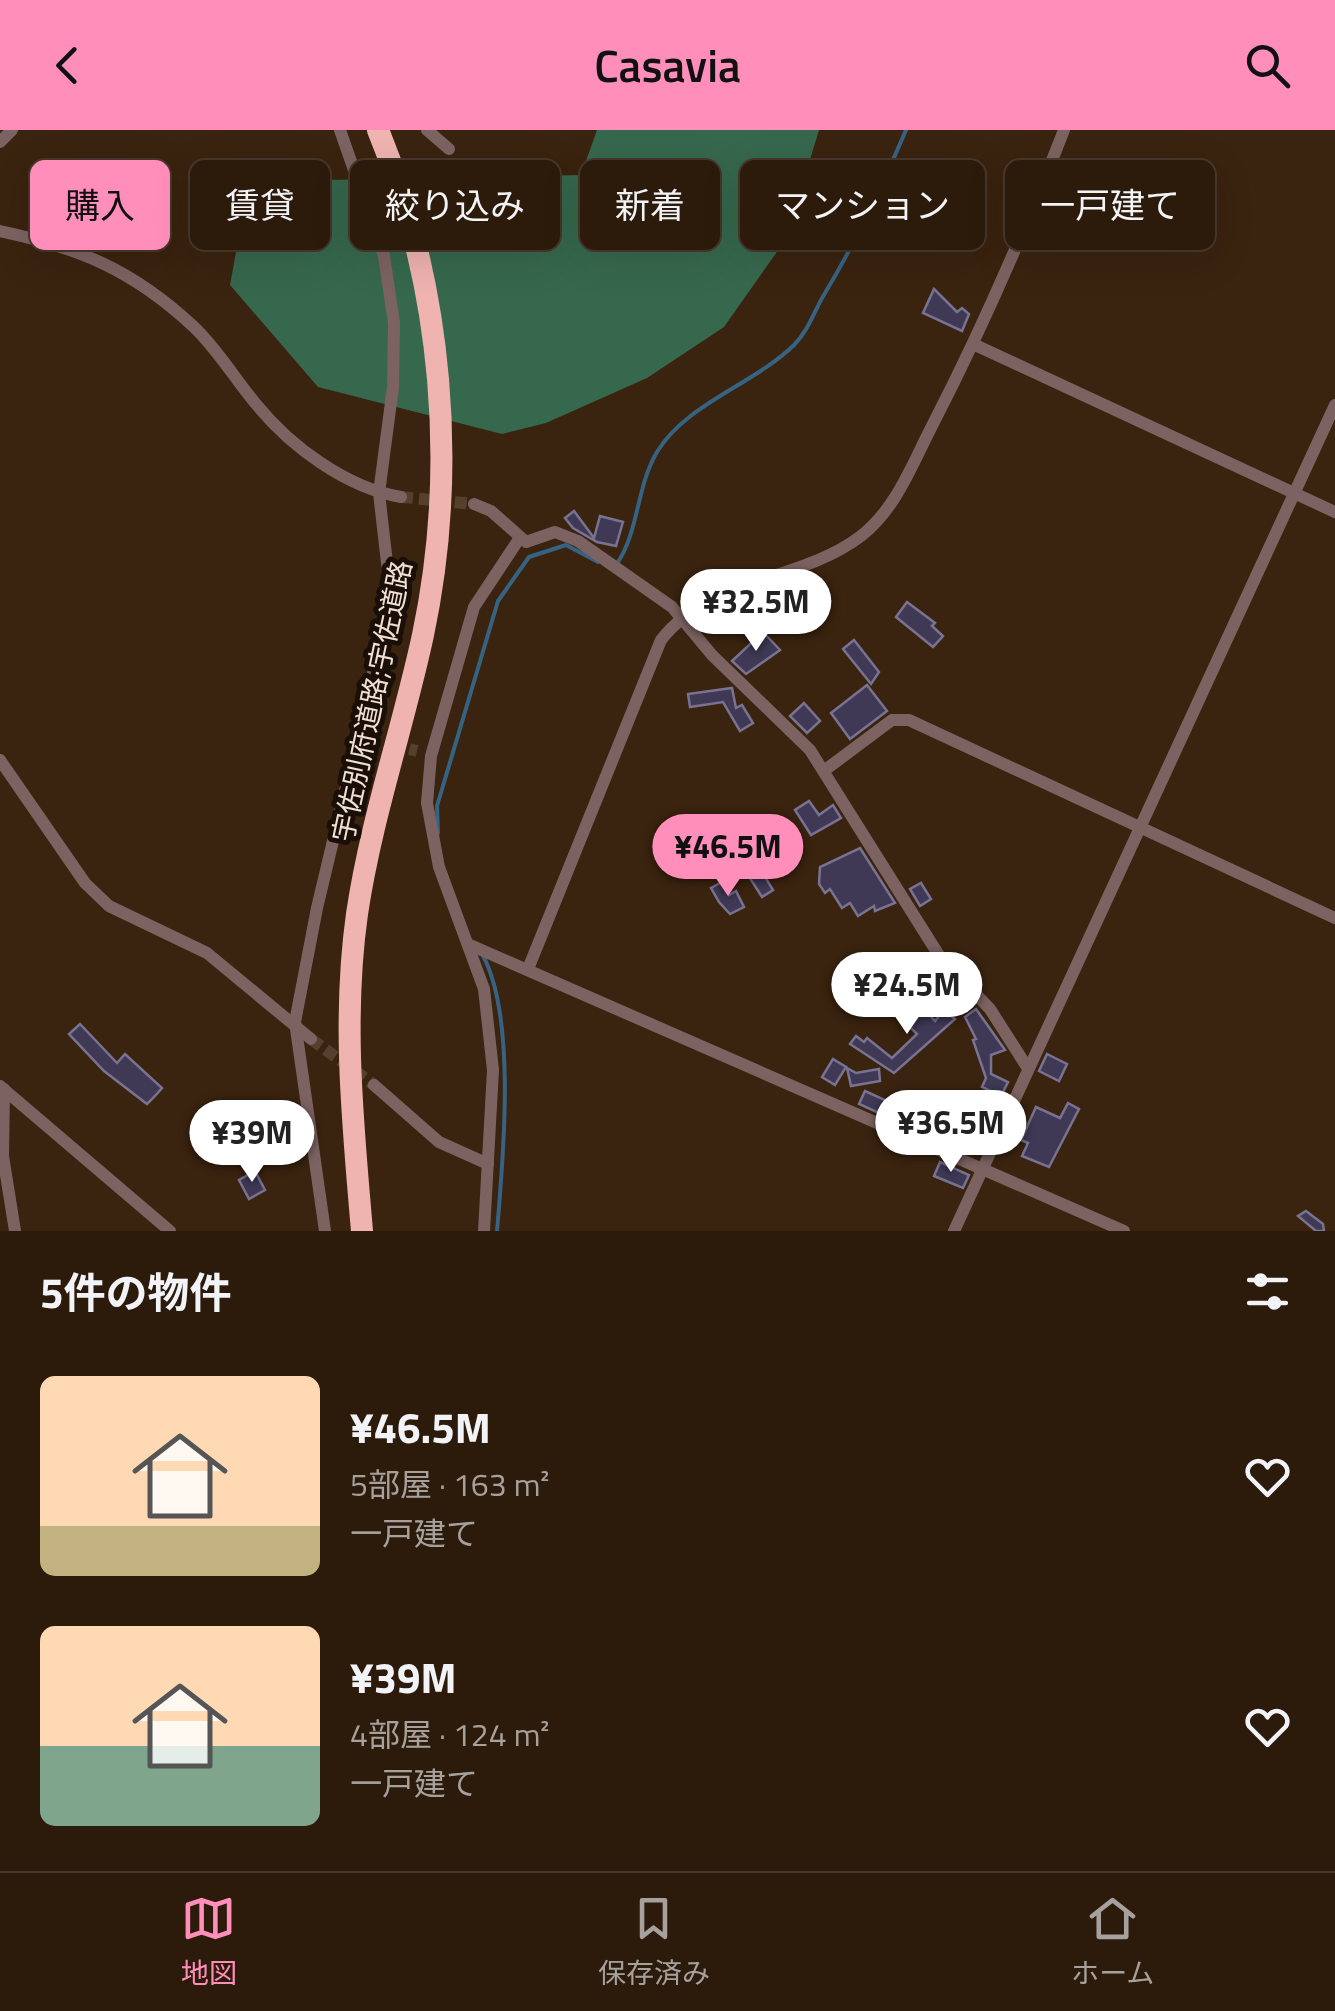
<!DOCTYPE html>
<html lang="ja">
<head>
<meta charset="utf-8">
<style>
  body { margin:0; font-family:"Titillium Web","Noto Sans JP",sans-serif; background:#382719; color:#f1f3f6; height:100vh; display:flex; flex-direction:column; font-size:38px; white-space:nowrap }
  * { box-sizing:border-box; margin:0 }
  p { font-size:32px; color:#a6a19d }
  .icon { flex:none; width:55px; height:55px; fill:none; stroke:currentColor; stroke-width:2; stroke-linecap:round; stroke-linejoin:round }
  .map { position:relative; height:1101px; overflow:hidden }
  .panel { display:flex; flex-direction:column; background:#2c1a0b; flex:1 }
  .panel>* { flex:none }
  .guide { position:absolute; left:30px; top:30px; width:1275px; height:90px; display:flex; gap:20px }
  .price { position:absolute; translate:-50% -85px; padding:0 22px; border-radius:35px; background:#fff; color:#222; font-size:32px; line-height:65px; filter:drop-shadow(0 2px 5px #0008) }
  .price::after { content:''; position:absolute; left:50%; top:60px; width:30px; height:22px; margin-left:-15px; background:inherit; clip-path:polygon(0 0,100% 0,50% 100%) }
  .price.selected { background:#ff8eba; color:#111 }
  ul { padding:0; list-style:none }
  li { display:flex; align-items:center; gap:30px; height:250px; padding:0 40px }
  li span { display:grid; place-items:center; flex:none; width:280px; height:200px; border-radius:15px; color:#555 }
  li>.icon { margin-inline-start:auto }
  span .icon { width:120px; height:120px; fill:#fffc; stroke-width:1 }
  li b { font-size:42px }
  h2 { display:flex; justify-content:space-between; align-items:center; height:120px; padding:0 40px; font-size:42px }
  .pill { padding:0 35px; border-radius:15px; background:#2c1a0b; box-shadow:0 10px 40px #0002,0 0 0 2px #48382c; font-size:35px; line-height:90px }
  .pill.selected { background:#ff8eba; color:#111 }
  header { display:flex; justify-content:space-between; align-items:center; height:130px; padding:0 40px; background:#ff8eba; color:#111; font-size:45px; font-weight:600 }
  .tabs { display:flex; justify-content:space-around; align-items:center; height:140px; border-top:2px solid #48382c; background:#2c1a0b; font-size:28px; color:#a6a19d }
  .tabs a { display:grid; justify-items:center; gap:5px }
  .tabs .selected { color:#ff8eba }
  .map>svg:first-child { display:block }
  .forest { fill:#36684d }
  .lines { fill:none; stroke-linecap:round; stroke-linejoin:round }
  .stream { stroke:#376383; stroke-width:4 }
  .building { fill:#3f3955; stroke:#797392; stroke-width:2.5 }
  .minor-tunnel { stroke:#55402d; stroke-width:12; stroke-dasharray:12 6; stroke-linecap:butt }
  .minor { stroke:#7c6362; stroke-width:12 }
  .motorway { stroke:#efb3b0; stroke-width:22 }
  .labels { text-anchor:middle; stroke-width:10; stroke-linejoin:round; paint-order:stroke }
  .street-label { font-size:28px; fill:#f1e1d5; stroke:#1a0f07 }
</style>
</head>
<body>
<header><svg class="icon" aria-label="back" viewBox="0 0 24 24"><path d="M15 5l-7 7 7 7"/></svg>Casavia<svg class="icon" aria-label="search" viewBox="0 0 24 24"><circle cx="10" cy="10" r="6"/><path d="M15 15l6 6"/></svg></header>
<div class="map">
<svg width="1335" height="1101" viewBox="0 0 1335 1101">
  <rect width="100%" height="100%" fill="#3a230f"/>
  <path class="forest" d="M597 0H819L786 109 724 197 647 248 546 293 502 304 318 257 230 155 245 73 273 51 581 45Z"/>
  <g class="lines">
    <g class="stream">
      <path d="M616 435C639 403 636 357 657 322 687 273 753 255 794 215 809 200 814 181 825 163 857 110 882 57 906 0"/>
      <path d="M438 703 437 676 498 471 529 427 566 415 598 432"/>
      <path d="M482 824C517 886 503 1030 497 1101"/>
    </g>
  </g>
  <g class="building">
    <path d="M934 159 957 182 962 178 969 184 962 201 923 183Z"/>
    <path d="M574 381 594 408 600 386 623 392 616 416 597 412 573 398 565 388Z"/>
    <path d="M907 472 935 493 932 496 943 506 933 517 896 487Z"/>
    <path d="M763 502 780 520 746 544 732 531Z"/>
    <path d="M854 510 879 542 871 554 843 519Z"/>
    <path d="M867 555 887 581 850 609 831 583Z"/>
    <path d="M732 558 736 578 742 575 753 593 740 601 723 572 690 577 688 564Z"/>
    <path d="M804 573 820 591 807 603 790 586Z"/>
    <path d="M809 671 819 685 833 675 841 688 811 705 795 680Z"/>
    <path d="M783 703 797 719 785 729 771 713Z"/>
    <path d="M860 718 895 773 875 781 874 776 858 786 850 773 842 778 830 759 825 763 819 754 820 737Z"/>
    <path d="M756 732 773 760 762 767 744 739Z"/>
    <path d="M722 752 729 765 736 761 744 777 730 784 719 772 711 758Z"/>
    <path d="M921 753 931 769 920 776 910 759Z"/>
    <path d="M908 872 916 879 920 875 935 891 944 880 955 889 894 943 850 914 856 906 864 912 867 908 892 928 917 904 896 883Z"/>
    <path d="M976 879 1005 920 991 925V944L1008 952 1001 966 982 957 986 948 973 910 976 909 965 887Z"/>
    <path d="M80 894 117 933 125 924 162 958 155 966 147 974 104 941 69 904Z"/>
    <path d="M1047 924 1067 934 1059 951 1039 941Z"/>
    <path d="M833 929 846 937 835 955 822 947Z"/>
    <path d="M847 938 856 943 879 939 880 951 851 956Z"/>
    <path d="M865 961 885 970 879 983 859 974Z"/>
    <path d="M1068 973 1079 979 1049 1037 1022 1026 1028 1013 1021 1010 1036 977 1060 988Z"/>
    <path d="M971 983 987 990 972 1023 956 1016Z"/>
    <path d="M940 1032 969 1045 963 1058 934 1046Z"/>
    <path d="M255 1041 265 1060 249 1069 239 1050Z"/>
    <path d="M1306 1081 1323 1094 1324 1101H1316L1298 1086Z"/>
  </g>
  <g class="lines">
    <g class="minor-tunnel">
      <path d="M401 367 474 374"/>
      <path d="M392 615 417 621"/>
      <path d="M311 909 374 955"/>
    </g>
    <g class="minor">
      <path d="M427 0 449 19"/>
      <path d="M0 12 12 0"/>
      <path d="M0 101C80 118 133 140 194 197 218 220 235 249 256 274 291 317 347 358 401 367"/>
      <path d="M973 214 1335 382"/>
      <path d="M474 374 491 381 526 412 555 402 578 411 672 477 712 525 810 620 940 827 990 879 1027 937"/>
      <path d="M357 607 375 611"/>
      <path d="M0 630 85 753 109 776 207 823 311 909"/>
      <path d="M825 640 892 590H909L1335 788"/>
      <path d="M470 815 1124 1101"/>
      <path d="M528 839 661 510C711 446 799 453 861 406 897 378 913 332 934 292 983 197 1025 100 1064 0"/>
      <path d="M374 955 439 1012 488 1034"/>
      <path d="M0 956 170 1101"/>
      <path d="M4 959 3 1026 15 1101"/>
      <path d="M325 1101 295 892 317 778 391 468 379 363 393 257 394 193 384 126 340 0"/>
      <path d="M484 1101 493 940 484 859 439 737 427 673 431 626 474 477 519 409"/>
      <path d="M954 1101 1335 275"/>
    </g>
    <path class="motorway" d="M362 1101C353 995 342 890 357 784 371 689 403 598 423 505 458 339 443 157 378 0"/>
  </g>
  <g class="labels">
    <g class="street-label">
      <text transform="translate(372 571) rotate(-78)" y="10">宇佐別府道路;宇佐道路</text>
    </g>
  </g>
</svg>
<b class="price" style="left:756px;top:524px">¥32.5M</b>
<b class="price selected" style="left:728px;top:769px">¥46.5M</b>
<b class="price" style="left:907px;top:907px">¥24.5M</b>
<b class="price" style="left:951px;top:1045px">¥36.5M</b>
<b class="price" style="left:252px;top:1055px">¥39M</b>
<div class="guide">
<a class="pill selected">購入</a>
<a class="pill">賃貸</a>
<a class="pill">絞り込み</a>
<a class="pill">新着</a>
<a class="pill">マンション</a>
<a class="pill">一戸建て</a>
</div>
</div>
<section class="panel">
<h2>5件の物件<svg class="icon" aria-label="filters" viewBox="0 0 24 24"><path d="M4 7h16M4 17h16"/><circle cx="9" cy="7" r="2"/><circle cx="15" cy="17" r="2"/></svg></h2>
<ul>
<li><span style="background:linear-gradient(#ffd9b3 75%,#c2b280 0)"><svg class="icon" aria-label="home" viewBox="0 0 24 24"><path d="M3 11l9-7 9 7M6 9v11h12V9"/></svg></span><div><b>¥46.5M</b><p>5部屋 · 163 m²</p><p>一戸建て</p></div><svg class="icon" aria-label="heart" viewBox="0 0 24 24"><path d="M12 20l-8-8c-3-5 5-10 8-4 3-6 11-1 8 4z"/></svg></li>
<li><span style="background:linear-gradient(#ffd9b3 60%,#7fa58c 0)"><svg class="icon" aria-label="home" viewBox="0 0 24 24"><path d="M3 11l9-7 9 7M6 9v11h12V9"/></svg></span><div><b>¥39M</b><p>4部屋 · 124 m²</p><p>一戸建て</p></div><svg class="icon" aria-label="heart" viewBox="0 0 24 24"><path d="M12 20l-8-8c-3-5 5-10 8-4 3-6 11-1 8 4z"/></svg></li>
</ul>
</section>
<nav class="tabs">
<a class="selected"><svg class="icon" aria-label="map" viewBox="0 0 24 24"><path d="M3 6l6-2 6 2 6-2v14l-6 2-6-2-6 2zM9 4v14M15 6v14"/></svg>地図</a>
<a><svg class="icon" aria-label="saved" viewBox="0 0 24 24"><path d="M7 4h10v16l-5-4-5 4z"/></svg>保存済み</a>
<a><svg class="icon" aria-label="home" viewBox="0 0 24 24"><path d="M3 11l9-7 9 7M6 9v11h12V9"/></svg>ホーム</a>
</nav>
</body>
</html>
